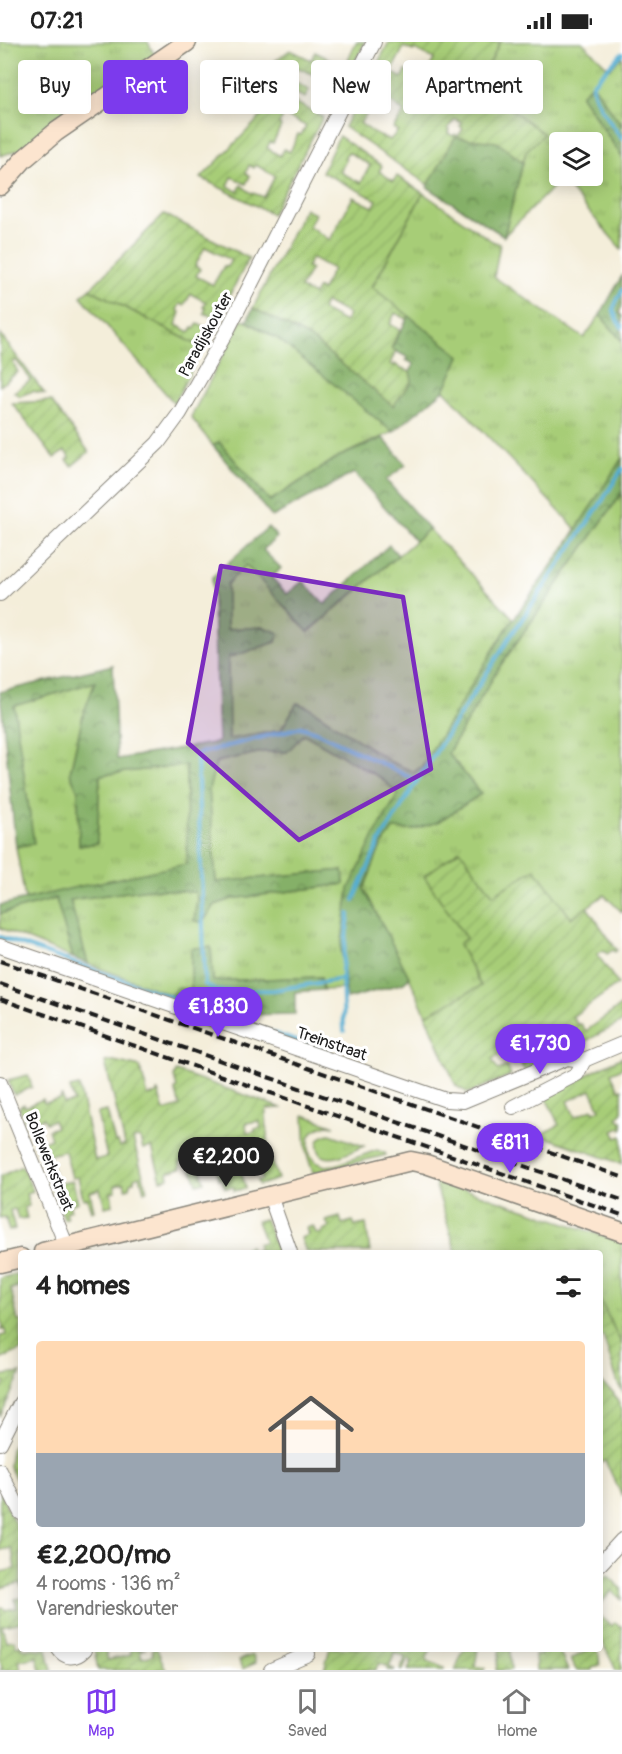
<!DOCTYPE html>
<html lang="en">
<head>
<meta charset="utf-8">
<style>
  body { margin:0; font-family:Pangolin,sans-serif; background:#f2f2f2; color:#222; height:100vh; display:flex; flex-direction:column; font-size:22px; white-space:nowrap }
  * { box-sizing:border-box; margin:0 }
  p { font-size:20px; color:#767676 }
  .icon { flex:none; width:33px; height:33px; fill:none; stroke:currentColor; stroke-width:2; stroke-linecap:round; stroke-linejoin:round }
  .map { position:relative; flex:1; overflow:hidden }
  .side { position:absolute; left:18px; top:1208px; width:585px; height:402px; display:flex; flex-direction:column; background:#fff; border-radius:6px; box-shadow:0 3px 15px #0003 }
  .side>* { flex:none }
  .top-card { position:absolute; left:18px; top:18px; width:586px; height:54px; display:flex; gap:12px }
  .buttons { position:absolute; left:549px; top:90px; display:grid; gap:12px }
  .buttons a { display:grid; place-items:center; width:54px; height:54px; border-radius:6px; background:#fff; box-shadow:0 3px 15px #0003; font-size:30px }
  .price { position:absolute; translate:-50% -51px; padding:0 14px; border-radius:21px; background:#7c3aed; color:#fff; font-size:20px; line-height:39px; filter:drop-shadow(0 2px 3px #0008) }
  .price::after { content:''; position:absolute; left:50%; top:36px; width:18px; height:14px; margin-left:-9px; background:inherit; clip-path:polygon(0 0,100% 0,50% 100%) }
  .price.on { background:#222; color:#fff }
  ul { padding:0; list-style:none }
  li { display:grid; align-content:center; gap:12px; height:318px; padding:0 18px }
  li span { display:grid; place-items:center; height:186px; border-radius:6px; color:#555 }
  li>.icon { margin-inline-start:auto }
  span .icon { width:108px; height:108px; fill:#fffc; stroke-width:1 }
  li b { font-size:26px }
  h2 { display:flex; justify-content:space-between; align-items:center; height:72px; padding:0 18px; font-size:26px }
  .tag { padding:0 21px; border-radius:6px; background:#fff; box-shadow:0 3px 15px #0003; font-size:21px; line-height:54px }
  .tag.on { background:#7c3aed; color:#fff }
  .status { display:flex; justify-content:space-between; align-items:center; height:42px; padding:0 30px; background:#fff; direction:ltr }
  .status svg { height:16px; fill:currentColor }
  .tab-bar { display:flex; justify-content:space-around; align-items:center; height:84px; border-top:2px solid #e0e0e0; background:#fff; font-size:16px; color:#767676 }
  .tab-bar a { display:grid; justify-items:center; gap:3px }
  .tab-bar .on { color:#7c3aed }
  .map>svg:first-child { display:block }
  .grass { fill:url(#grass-tufts); stroke:#62744a; stroke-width:1.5; fill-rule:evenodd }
  .forest { fill:url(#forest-crowns); stroke:#506642; stroke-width:1.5 }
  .garden { fill:url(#garden-furrows); stroke:#62744a; stroke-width:1.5; fill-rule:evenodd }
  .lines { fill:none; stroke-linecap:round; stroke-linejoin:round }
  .stream { stroke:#55aed2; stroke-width:4 }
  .street-casing { stroke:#88857b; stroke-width:16 }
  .secondary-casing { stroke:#88857b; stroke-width:21 }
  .street { stroke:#fff; stroke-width:14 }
  .secondary { stroke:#fce5cf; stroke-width:18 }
  .rail { stroke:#1c1c1c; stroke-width:4; stroke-dasharray:9 4.5; stroke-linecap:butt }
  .marked { fill:#7b2cbf; fill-opacity:0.2; stroke:#7b2cbf; stroke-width:4.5; stroke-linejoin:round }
  .labels { text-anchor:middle; stroke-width:6; stroke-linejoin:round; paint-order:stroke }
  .street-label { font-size:16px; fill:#1c1c1c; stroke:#fff }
</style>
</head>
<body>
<div class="status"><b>07:21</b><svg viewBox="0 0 49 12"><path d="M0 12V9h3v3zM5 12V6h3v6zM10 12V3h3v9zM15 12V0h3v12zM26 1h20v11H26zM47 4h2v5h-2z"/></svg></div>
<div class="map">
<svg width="622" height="1628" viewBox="0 0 622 1628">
  <defs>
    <pattern id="grass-tufts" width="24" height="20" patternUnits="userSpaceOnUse" patternTransform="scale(1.5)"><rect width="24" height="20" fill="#a7cd77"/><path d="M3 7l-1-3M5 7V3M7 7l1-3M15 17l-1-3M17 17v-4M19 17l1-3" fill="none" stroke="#8faf66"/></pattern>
    <pattern id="forest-crowns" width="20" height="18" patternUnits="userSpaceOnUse" patternTransform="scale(1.5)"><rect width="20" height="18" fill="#85b068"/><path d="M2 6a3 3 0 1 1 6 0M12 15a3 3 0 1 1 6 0" fill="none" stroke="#6c8e55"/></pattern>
    <pattern id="garden-furrows" width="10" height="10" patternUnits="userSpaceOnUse" patternTransform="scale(1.5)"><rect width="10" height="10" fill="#a7cd77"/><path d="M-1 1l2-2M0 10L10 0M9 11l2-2" fill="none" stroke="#8faf66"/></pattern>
  </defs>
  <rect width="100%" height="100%" fill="#fff"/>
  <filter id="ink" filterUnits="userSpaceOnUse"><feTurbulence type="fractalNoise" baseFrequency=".0167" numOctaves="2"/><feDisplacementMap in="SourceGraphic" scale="12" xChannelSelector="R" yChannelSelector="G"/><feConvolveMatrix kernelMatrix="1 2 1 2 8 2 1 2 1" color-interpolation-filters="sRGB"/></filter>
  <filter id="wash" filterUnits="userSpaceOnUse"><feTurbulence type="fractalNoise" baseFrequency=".008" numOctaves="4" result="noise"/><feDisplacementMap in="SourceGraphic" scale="24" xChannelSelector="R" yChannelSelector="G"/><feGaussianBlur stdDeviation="1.35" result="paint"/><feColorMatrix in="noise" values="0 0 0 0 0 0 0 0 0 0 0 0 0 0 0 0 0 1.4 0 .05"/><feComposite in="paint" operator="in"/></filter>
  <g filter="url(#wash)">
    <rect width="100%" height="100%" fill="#f4eeda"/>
    <g class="grass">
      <path d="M0 0H148L155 14 22 107 0 114Z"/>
      <path d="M500 0H582L610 27 622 14V84L592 42 581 54 622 115V208L561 137 504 194 526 109 479 43ZM560 100H592V134H560Z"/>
      <path d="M423 151 492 199 500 202 494 235 584 296 600 273 622 299V416L577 488 444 348 460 314 372 246Z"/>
      <path d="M90 247 203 306 174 361 81 254Z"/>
      <path d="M242 277 280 298 393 390 338 415 270 459 219 400 213 404 191 375Z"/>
      <path d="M622 451V870L604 853 571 877 493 854 459 808 425 835 467 897 459 902 481 945 426 973 409 935 364 847 380 806 393 787 413 788 481 752 448 711 500 624Z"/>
      <path d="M429 487 514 577 422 724 414 730 391 720 310 666 297 661 281 688 229 698 227 616 276 600 264 585 227 587V542L246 522 309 590Z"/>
      <path d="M96 639 83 673 70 731 78 749 79 804 97 801 100 733 186 723 187 822 25 857 16 805 33 801 14 664Z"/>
      <path d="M304 692 381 736 398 752 374 794 341 906 346 947 323 948 321 935 213 939 211 905 191 948 176 946 172 953 88 922 70 858 149 847 196 850 197 856 194 879 203 880 215 863 232 857 344 842 343 828 216 840 209 747 216 720 262 710H286Z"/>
      <path d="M56 856 73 916 0 886V872Z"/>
      <path d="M304 1073 335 1084 327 1083 319 1086 313 1089 309 1096V1111L315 1120 325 1124 336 1123 377 1108 385 1111 386 1113 313 1131 306 1109Z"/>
      <path d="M330 1092 364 1104C351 1109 335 1120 322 1114 314 1103 317 1094 330 1092Z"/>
      <path d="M434 1137 622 1200V1303L600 1258V1210H456Z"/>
    </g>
    <g class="forest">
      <path d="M592 41 622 84V115L581 53Z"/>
      <path d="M455 95 497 100 523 120 504 194 427 145Z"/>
      <path d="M622 234V264L619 271 622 274V299L600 273Z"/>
      <path d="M253 266 309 295 393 363 412 339 410 330 414 322 406 318 407 315 391 307 409 274 460 314 444 348 393 390 278 297 247 279Z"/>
      <path d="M383 396 406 423 386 438 429 487 415 499 354 431 272 475 213 404 219 400 270 459 338 415Z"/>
      <path d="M622 416V451L500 624 448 711 481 752 438 780 412 788 393 787 380 806 364 847 409 935 404 941 347 957 341 906 349 847 374 794 398 752 381 736 304 692 287 710H262L216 720 209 747 216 840 343 828 344 842 232 857 215 863 203 880 194 879 197 856 195 850 149 847 70 858 88 922 73 916 56 857 0 872V863L77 845 187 822 186 723 100 733 97 801 79 804 78 749 70 731 83 673 95 640 14 664 34 801 16 805 0 650 113 623 117 717 218 700 212 535 268 485 277 495 263 508 281 526 272 536 287 552 303 539 325 562 389 503 398 513 308 590 246 523 227 542V587L264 585 279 591 276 600 228 616 229 697 281 688 297 661 310 666 391 720 414 730 422 724 505 589 564 506Z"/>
      <path d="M211 905 213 939 321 935 323 948 295 950V972L236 973 172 953 176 946 191 948V906Z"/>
    </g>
    <g class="garden">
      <path d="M356 0H365L354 21 348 18Z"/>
      <path d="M389 0H436L446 4 449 0H500L479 43 544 92 526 109 523 120 497 100 455 95 428 143 344 85ZM404 5 413 9 415 7 434 17 425 35 430 38 425 48 411 40 414 33 406 29 402 36 391 30ZM384 55 404 70 393 86 398 89 390 98 377 93 360 81 374 62 376 64ZM455 77 462 81 460 84 463 87 458 94 455 92 453 94 448 91 450 88 448 86Z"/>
      <path d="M290 8 311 18 315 10 348 26 334 54 329 52 336 39 327 35 328 33 319 29 316 34 297 25 293 33 283 28 281 32 309 48 305 56 293 50 289 57 323 75 272 172 201 136 282 53 263 28ZM284 73 306 84 301 93 298 92 290 110 284 107 280 114 267 106 270 100 273 101 281 84 279 82ZM249 123 254 126 256 123 275 134 264 155 250 150 241 143 238 150 228 144 232 135 246 142 250 134 246 131Z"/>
      <path d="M339 94 382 124 379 129 393 139 397 134 423 151 372 245 409 274 407 277 395 271 390 282 400 288 391 306 396 309 390 322 394 324 395 322 401 327 402 326 410 330 412 339 393 364 309 295 253 266 305 166 315 172 309 184 330 198 353 155 373 165 377 158 322 130ZM348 110 370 123 361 141 340 130 346 118 344 116ZM312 216 333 227 322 248 318 246 314 253 300 246 311 227 307 225ZM325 260 349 272 345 280 322 268Z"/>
      <path d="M164 172 249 216 217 277 204 271 206 266 203 265 206 260 191 252 184 263 180 262 177 268 180 270 176 283 190 290 193 285 195 286 198 282 212 289 203 306 90 247ZM205 205 231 218 227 225 224 224 213 243 196 234 200 227 195 224Z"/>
      <path d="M0 292 45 352 33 349 20 354 14 350 31 338 16 318 13 321 18 330 0 344Z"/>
      <path d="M51 359 89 410 72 424 67 418 70 416 65 409 54 416 12 361Z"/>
      <path d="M460 808 493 853 535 827 571 876 587 865 617 908 615 910 613 908 607 912 604 908 597 912 618 942 572 975 578 983 581 982 586 989 622 963V980L580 1002 582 1006 571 1008 525 1029 521 1022 533 1016 524 999 506 1007 507 1009 492 1017 498 1028 507 1024 511 1033 468 1051 456 1044 426 973 481 944 459 902 466 896 424 834Z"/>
      <path d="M622 1015V1026L611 1031 619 1048 622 1047V1071L617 1075 621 1080 622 1079V1088L620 1086 613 1089 617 1096 622 1094V1122L540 1093 559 1083 546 1056 536 1061 535 1059ZM591 1048 600 1067 594 1070 592 1067 575 1075 568 1059Z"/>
      <path d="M114 1019 140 1025 148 1054 157 1052V1049H158L164 1069 180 1064 175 1047 177 1046 174 1035 176 1029 279 1065 281 1066 267 1067 266 1071 268 1108 278 1137 259 1143 257 1139 262 1137 258 1126 253 1127 247 1114 242 1116 246 1127 241 1130 246 1146 234 1149V1145L225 1146 222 1136 219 1137 214 1114 199 1117 204 1140 197 1142 187 1114 184 1116 185 1119 180 1120 181 1126 168 1130 169 1136 161 1138 152 1105 143 1107 140 1096 133 1097 147 1148 144 1149 140 1134 134 1136V1139L130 1141V1146L126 1147 124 1141 115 1143 116 1149 111 1150 113 1163 105 1165 100 1147 90 1150 94 1168 91 1169 87 1156 83 1157 78 1135 72 1136 65 1109 49 1113 56 1142 73 1139 78 1160 69 1163 71 1168 65 1170 67 1176 64 1177 34 1101 41 1098 43 1100 51 1097 48 1088 56 1085 53 1078 46 1081 43 1076 27 1083 19 1065 24 1062 25 1065 43 1057 44 1061 61 1057V1054H62L64 1062 74 1060 70 1046 79 1044 95 1118 107 1115 97 1071 107 1069 115 1101 118 1100 120 1105 125 1103 105 1020ZM260 1079 261 1086 255 1087V1090L247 1091 246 1081Z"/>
      <path d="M28 1033 32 1045 14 1053 8 1038Z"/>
      <path d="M22 1124 33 1149 26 1151 29 1164 24 1165 27 1176 18 1177 15 1167 10 1168 15 1187 9 1189 5 1175 0 1176V1134Z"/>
      <path d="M340 1175 342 1182 353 1179 355 1184 366 1182 370 1210H306L301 1196 308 1193 306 1186 313 1184 316 1191 320 1192 323 1188 329 1185 326 1179Z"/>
      <path d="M265 1177 277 1210H242L245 1209 244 1206 250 1204 252 1209 259 1207 257 1202 265 1200 257 1179Z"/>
      <path d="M21 1231V1244L11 1247 18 1279H21V1308L0 1318V1294L6 1293 5 1288H1V1287L3 1286 0 1272V1236Z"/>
      <path d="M600 1258 622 1303V1349L618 1342 603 1294 600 1295Z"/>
      <path d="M21 1331 0 1375V1350L5 1340 0 1338V1334Z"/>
      <path d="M600 1340 613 1350 622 1368V1454L605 1419 600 1421Z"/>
      <path d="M21 1387V1435L16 1437 9 1424 11 1408Z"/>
      <path d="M0 1450 18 1488 21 1501V1545L20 1541 0 1546V1530L15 1527 12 1506 0 1508Z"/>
      <path d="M607 1533 621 1546 622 1558 612 1549 600 1562V1541Z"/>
      <path d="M21 1556V1580L2 1584 6 1599 14 1598 16 1604 21 1603V1606L47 1607 52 1628H40L37 1615 19 1619 21 1628H0L2 1626 0 1619V1567L3 1566 4 1568 17 1566 15 1557Z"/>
      <path d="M600 1574 611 1584 615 1580 621 1585 622 1584 621 1628H616L600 1595Z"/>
      <path d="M330 1606 431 1607 426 1618 444 1626V1628H408L412 1619 408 1617 403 1628H400L402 1623H403L405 1615 395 1611 389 1625 396 1628H387L388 1625 379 1621 375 1628H324Z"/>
      <path d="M592 1606 598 1607 600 1623 592 1626V1628H576L571 1617Z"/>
      <path d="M94 1607H105L108 1618 131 1613 130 1607H146L140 1608 142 1616 153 1613 152 1607H157L166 1628H98Z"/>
      <path d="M464 1607H478L475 1624 485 1626 484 1628H455Z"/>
      <path d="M500 1607H510L511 1628H496Z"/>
      <path d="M541 1607H558L568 1628H536L535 1613H541Z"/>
      <path d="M253 1613 256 1621 242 1627 239 1618Z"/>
    </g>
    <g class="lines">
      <g class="stream">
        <path d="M622 11 593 41C590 56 613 83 622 97"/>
        <path d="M622 248 613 267 618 280 622 285"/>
        <path d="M354 858 379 801 417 739"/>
        <path d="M0 895 330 1011"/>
        <path d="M343 937 274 948 217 949 205 943 197 712 301 685 317 690 417 739 512 592 601 461 622 427"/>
        <path d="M344 989 342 927 349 872"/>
      </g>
    </g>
  </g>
  <g filter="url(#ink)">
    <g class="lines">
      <g class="street-casing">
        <g id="street">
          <path d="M0 552 158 401 180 371 227 289 374 0"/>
          <path d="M0 904 446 1058 463 1059 567 1016 584 1018 622 1002"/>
          <path d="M0 1041 69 1210"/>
          <path d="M513 1065 577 1032 584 1018"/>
          <path d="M270 1154 290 1210"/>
          <path d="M0 1401 21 1360"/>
          <path d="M0 1429 21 1471"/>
          <path d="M600 1522 622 1498"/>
          <path d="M58 1606C65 1617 75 1617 84 1608V1606"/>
          <path d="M271 1628 308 1612"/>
        </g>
      </g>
      <g class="secondary-casing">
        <g id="secondary">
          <path d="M0 144 24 117 56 90 187 0"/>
          <path d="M43 1210 411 1119 426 1122 622 1190"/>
          <path d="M0 1221 21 1216"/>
        </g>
      </g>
      <use href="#street" class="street"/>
      <use href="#secondary" class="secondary"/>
      <g class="rail">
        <path d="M0 919 622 1135"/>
        <path d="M0 942 622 1158"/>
        <path d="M0 957 622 1173"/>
      </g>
    </g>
  </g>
  <path class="marked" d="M221 524 403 555 431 727 299 798 188 701Z"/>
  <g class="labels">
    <g class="street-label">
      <text transform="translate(205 292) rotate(-61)" y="6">Paradijskouter</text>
      <text transform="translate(332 1001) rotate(19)" y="6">Treinstraat</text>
      <text transform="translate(50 1119) rotate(68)" y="6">Bollewerkstraat</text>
    </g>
  </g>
</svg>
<div class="buttons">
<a><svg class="icon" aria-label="layers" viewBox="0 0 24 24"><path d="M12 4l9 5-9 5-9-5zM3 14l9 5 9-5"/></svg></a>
</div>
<b class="price" style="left:218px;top:996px">€1,830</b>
<b class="price" style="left:540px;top:1033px">€1,730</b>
<b class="price" style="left:510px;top:1132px">€811</b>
<b class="price on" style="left:226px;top:1146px">€2,200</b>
<div class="top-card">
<a class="tag">Buy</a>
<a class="tag on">Rent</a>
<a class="tag">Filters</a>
<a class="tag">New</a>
<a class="tag">Apartment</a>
</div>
<section class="side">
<h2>4 homes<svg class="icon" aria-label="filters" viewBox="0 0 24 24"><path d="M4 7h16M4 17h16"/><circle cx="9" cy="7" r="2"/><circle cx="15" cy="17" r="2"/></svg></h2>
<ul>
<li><span style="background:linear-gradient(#ffd9b3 60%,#9aa5b1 0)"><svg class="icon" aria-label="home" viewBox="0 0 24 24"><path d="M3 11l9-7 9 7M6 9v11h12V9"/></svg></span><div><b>€2,200/mo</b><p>4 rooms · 136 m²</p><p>Varendrieskouter</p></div></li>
</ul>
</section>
</div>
<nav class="tab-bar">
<a class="on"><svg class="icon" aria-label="map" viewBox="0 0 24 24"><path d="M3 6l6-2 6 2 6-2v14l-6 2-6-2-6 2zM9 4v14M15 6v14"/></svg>Map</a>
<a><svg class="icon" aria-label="saved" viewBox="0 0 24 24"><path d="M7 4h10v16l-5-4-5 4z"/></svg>Saved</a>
<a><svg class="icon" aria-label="home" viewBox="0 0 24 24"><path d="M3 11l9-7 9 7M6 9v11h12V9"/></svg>Home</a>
</nav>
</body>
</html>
